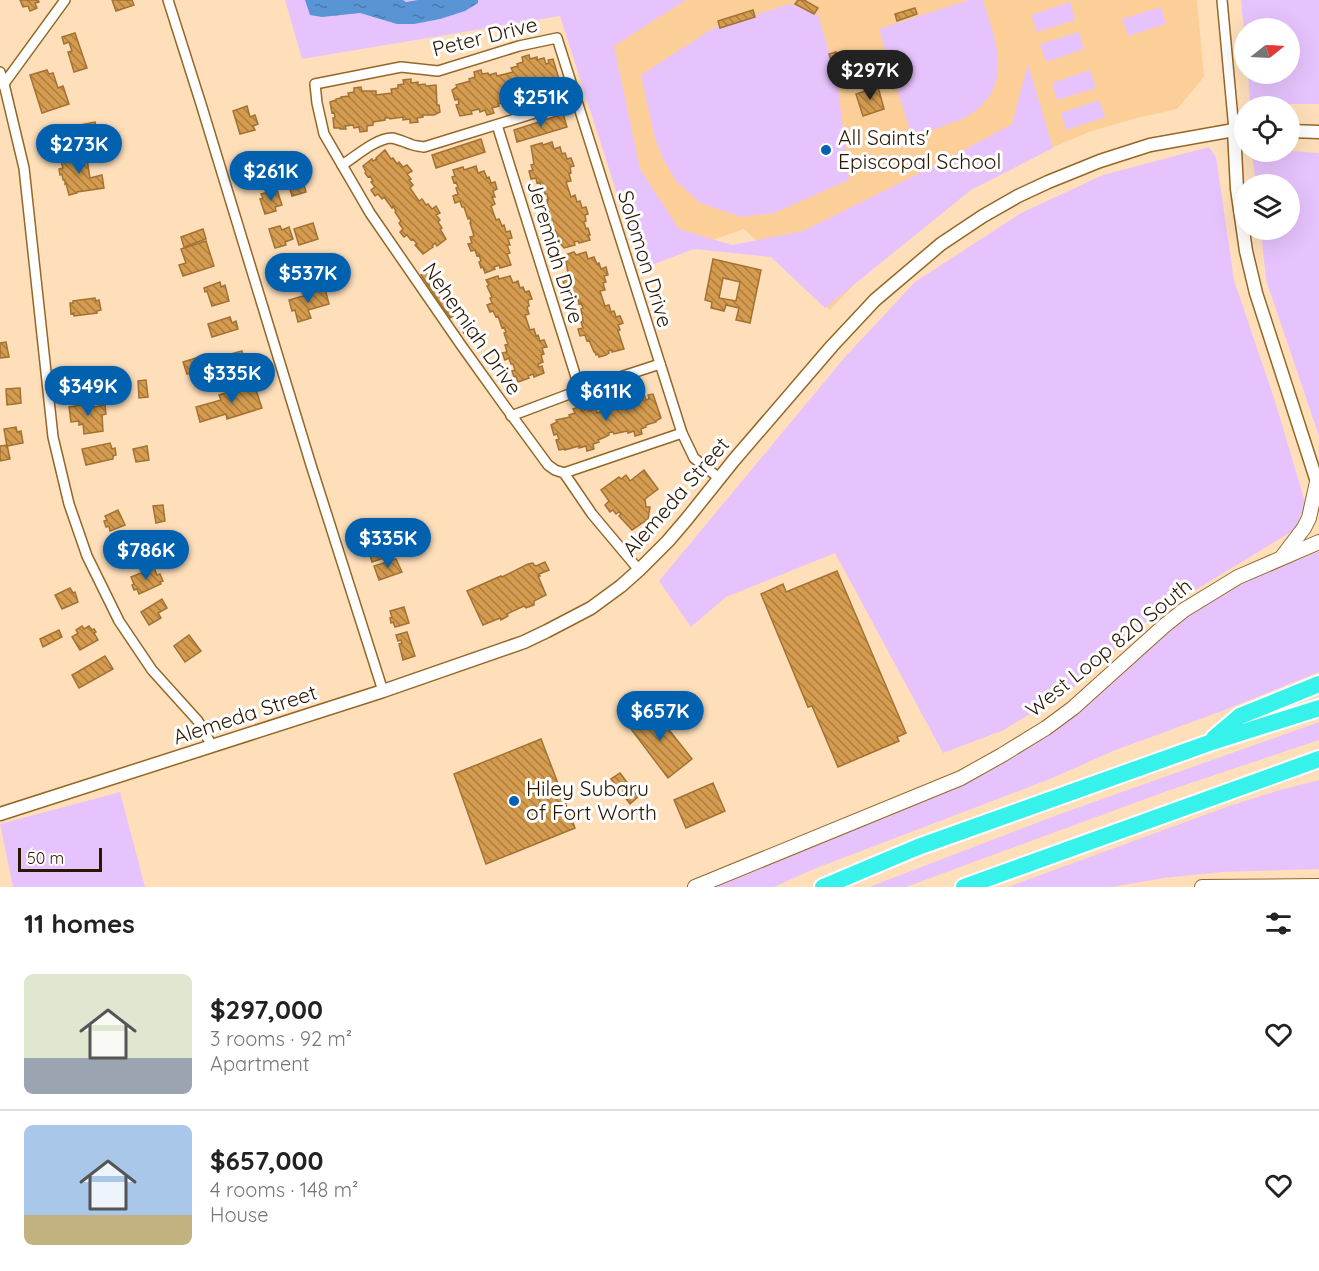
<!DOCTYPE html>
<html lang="en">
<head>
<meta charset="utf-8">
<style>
  body { margin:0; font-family:Quicksand,sans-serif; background:#f2f2f2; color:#222; height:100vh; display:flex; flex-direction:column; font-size:22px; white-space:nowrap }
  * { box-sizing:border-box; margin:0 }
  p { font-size:20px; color:#767676 }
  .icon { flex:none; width:33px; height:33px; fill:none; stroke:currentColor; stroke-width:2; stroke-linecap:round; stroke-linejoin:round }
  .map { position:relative; height:887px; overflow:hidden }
  .panel { display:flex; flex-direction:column; background:#fff; flex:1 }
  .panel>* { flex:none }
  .needle { width:39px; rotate:72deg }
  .fabs { position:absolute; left:1234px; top:18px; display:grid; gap:12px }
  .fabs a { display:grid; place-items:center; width:66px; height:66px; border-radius:50%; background:#fff; box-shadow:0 6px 24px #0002; font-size:30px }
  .scale { position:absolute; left:18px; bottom:15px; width:84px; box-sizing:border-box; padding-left:6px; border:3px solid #291700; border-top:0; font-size:16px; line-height:21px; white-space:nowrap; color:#291700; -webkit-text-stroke:4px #fff; paint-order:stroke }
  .price { position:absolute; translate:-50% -51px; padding:0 14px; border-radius:21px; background:#0261ae; color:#fff; font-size:20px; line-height:39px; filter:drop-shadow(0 2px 3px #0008) }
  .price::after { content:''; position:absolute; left:50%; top:36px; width:18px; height:14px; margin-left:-9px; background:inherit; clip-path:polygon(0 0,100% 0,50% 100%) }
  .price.selected { background:#222; color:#fff }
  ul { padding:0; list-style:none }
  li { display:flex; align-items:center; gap:18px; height:150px; padding:0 24px }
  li+li { border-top:2px solid #e0e0e0 }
  li span { display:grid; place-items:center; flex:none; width:168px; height:120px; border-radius:9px; color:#555 }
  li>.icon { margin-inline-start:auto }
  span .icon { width:72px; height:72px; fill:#fffc; stroke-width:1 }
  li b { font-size:26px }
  h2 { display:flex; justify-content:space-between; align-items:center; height:72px; padding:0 24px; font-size:26px }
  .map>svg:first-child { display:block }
  .built { fill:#fccf98 }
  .green { fill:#e7c3fe }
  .water { fill:url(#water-ripples) }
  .building { fill:url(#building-back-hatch); stroke:#a17234; stroke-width:1.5; fill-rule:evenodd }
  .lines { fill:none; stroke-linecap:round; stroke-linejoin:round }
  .minor-casing { stroke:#956727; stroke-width:12 }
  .tertiary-casing { stroke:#956727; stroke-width:15 }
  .secondary-casing { stroke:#956727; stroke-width:16 }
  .motorway-casing { stroke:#fff; stroke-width:20 }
  .minor { stroke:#fff; stroke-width:9 }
  .tertiary { stroke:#fff; stroke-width:12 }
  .secondary { stroke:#fff; stroke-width:14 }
  .motorway { stroke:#37f1eb; stroke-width:16 }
  .poi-dot { fill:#0261ae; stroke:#fff; stroke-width:2 }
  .labels { text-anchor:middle; stroke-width:6; stroke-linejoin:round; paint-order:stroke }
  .street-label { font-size:21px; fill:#291700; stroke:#fff }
  .poi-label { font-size:21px; fill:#291700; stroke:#fff; text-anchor:start }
</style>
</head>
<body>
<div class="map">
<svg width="1319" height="887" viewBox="0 0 1319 887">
  <defs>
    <pattern id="water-ripples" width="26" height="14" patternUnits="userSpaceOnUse" patternTransform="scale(1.5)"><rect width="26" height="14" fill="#5995d5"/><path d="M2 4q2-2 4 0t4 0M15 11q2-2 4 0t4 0" fill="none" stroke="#4a79aa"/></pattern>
    <pattern id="building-back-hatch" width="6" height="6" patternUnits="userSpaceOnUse" patternTransform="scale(1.5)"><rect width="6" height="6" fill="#d59c50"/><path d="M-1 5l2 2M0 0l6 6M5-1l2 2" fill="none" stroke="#ad7e40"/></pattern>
  </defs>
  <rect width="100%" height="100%" fill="#fedfba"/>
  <path class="built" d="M558 0H1197L1204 77 1177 109 1137 118 1089 132 1030 157 965 192 858 280 830 310 744 229 644 264Z"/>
  <g class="green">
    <path d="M285 0H686L614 46 640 169 679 229 732 245 803 231 940 163 1012 124 1028 64 1053 148 971 190 825 308 771 257 694 249 641 269 560 16 302 59Z"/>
    <path d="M969 0H983C996 42 1015 87 968 116 963 119 957 121 951 123 938 128 925 133 912 138L879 29Z"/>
    <path d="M1241 0H1319V104H1250L1248 74H1290V28H1245V42Z"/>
    <path d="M1070 2 1075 20 1037 32 1031 15Z"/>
    <path d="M790 4 818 15 837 78 849 180 774 213 741 217 700 203 676 181 663 159 654 135 641 75 712 29Z"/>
    <path d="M1161 7 1166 24 1128 36 1122 19Z"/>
    <path d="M1079 32 1084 49 1046 62 1040 44Z"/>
    <path d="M1090 70 1096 88 1057 100 1052 83Z"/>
    <path d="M1099 100 1105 117 1066 130 1061 113Z"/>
    <path d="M1209 147 1216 157 1234 280 1275 401 1305 502 1296 529 1151 617 1077 685 1004 730 943 753 835 553 726 597 691 627 659 581 845 357 915 282 1021 213 1103 175Z"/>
    <path d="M1290 151 1319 153V436L1266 280 1261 230H1290V184H1256L1252 152Z"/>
    <path d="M1318 552H1319V672L1222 711 1113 751 1050 779 814 869 774 887H706L899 809 1074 713 1117 678 1154 643 1199 608 1254 577Z"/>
    <path d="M1319 722V740L1170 790 906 887H869L1060 814Z"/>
    <path d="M1319 780V869L1221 872 1164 878 1112 887H1008L1229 806 1280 790Z"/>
    <path d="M120 792 145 887H13L0 824Z"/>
  </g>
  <path class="water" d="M305 0H403L406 2 418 0H478V3L465 11 440 19 414 24H397L360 13 322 17 310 15Z"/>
  <g class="building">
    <path d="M20 0H38L39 2 35 3 37 8 30 11 28 6 23 7Z"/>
    <path d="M112 0H132L134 5 116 11Z"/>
    <path d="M798 0H804L818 8 814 14 795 4Z"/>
    <path d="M915 8 917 14 897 21 895 14Z"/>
    <path d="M753 10 755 17 720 28 718 21Z"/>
    <path d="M75 33 87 68 74 72 68 52 72 51 69 42 64 44 62 37Z"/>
    <path d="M836 52 844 77 837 79 829 54Z"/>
    <path d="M881 53 889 80 883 82 875 55Z"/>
    <path d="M529 55 530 59 537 57V60L544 58 546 64 549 63 548 60 553 59 559 79H561L562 83 557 86V87L546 89 547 91 541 93 542 97 538 99H535L534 95 527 97V94L514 98 513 97 508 98 509 101 498 104 499 106 492 108 494 113 487 115 485 110 480 112 479 109 471 111 472 114 460 116 456 105 459 104 458 99 455 100 452 90 457 87 456 85 470 81 469 79 475 77 474 72 481 70 482 74 488 73 489 75 496 73 497 76 513 72 511 68 518 66 517 64 523 62 522 57Z"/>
    <path d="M47 70 49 74 53 73 58 88 63 86 69 104 42 113 30 75Z"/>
    <path d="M411 79V83L418 82V85L425 84 426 86 436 85 437 105H439L440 112 434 115H423V117L417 118 418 122 410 123V119L403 120V117L390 119V118H385V120L373 122V125L367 126V131L360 132 359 127 354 128 353 125 345 126 346 129H340V128H334L333 118 335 117 334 112 332 113 330 102 336 100V99L341 98V97L349 96 348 93 354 92V88L361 87 362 91H376V95L392 93 391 89 398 88V85L404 84 403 80Z"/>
    <path d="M878 87 884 109 863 116 856 94Z"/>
    <path d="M247 106 250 117 255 115 258 124 253 126 255 130 240 134 233 111Z"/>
    <path d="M563 114 567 127 517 142 514 130Z"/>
    <path d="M95 122 99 138 78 142 74 126Z"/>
    <path d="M481 139 485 152 436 168 432 155Z"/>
    <path d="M552 142 554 149 560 147 562 154 565 153 567 159 571 158 574 166 570 167 571 173 569 174 571 181 566 182 571 197 575 195 577 202 580 201 582 208 586 207 588 214 585 215 586 221 584 222 586 229 588 228 590 235H588L590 240 579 243 578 241 574 242 575 245 564 248 560 243 555 230 552 231 551 226 546 227 544 220 548 219 546 212 549 211 546 204H548L547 200H548L547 194H545L544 190H542L540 182 537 183 536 178 531 179 529 171 533 170 531 165 534 164 531 146 542 143 543 145Z"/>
    <path d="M385 150 391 159 393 158 397 164 399 162 403 167 407 165 412 171 407 174 411 179 409 180 413 185 410 188 419 201 422 199 426 205 428 204 432 209 436 206 440 213 436 215 440 220 438 222 442 228 440 229 446 239 437 246 435 243 432 246 433 247 423 254 415 245 417 244 413 239 411 240 407 235 404 237 400 232 403 229 399 223 401 221 395 212 396 211 393 206 392 208 384 197 382 199 378 194 375 196 371 190 375 187 371 182 373 181 370 176 368 177 365 173 366 172 363 166 372 159 373 161 377 159 376 158Z"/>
    <path d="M86 153 90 178 102 175 104 188 77 192V193L69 195 66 183 65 184V180H63L62 174 60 175 59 169 63 168 60 158Z"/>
    <path d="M260 157 266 176 254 180 249 164 252 163 251 160Z"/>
    <path d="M476 166 478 173 484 171 487 178 489 177 491 183 495 182 497 189 493 191 495 197H492L495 204 491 206 496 220 499 219 502 226 504 225 506 232 510 231 512 238 508 239 510 245H507L510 253 507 254 511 265 500 268 499 265 494 267 495 269 485 273 483 267 481 268 479 262 481 261 479 255 477 256 475 250 471 251 468 244 472 243 470 237 474 236 470 223H471L470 218 468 219 464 207H462L460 201 455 203 453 196 458 194 456 188 458 187 456 182 454 183 452 177 455 176 453 170 463 167 464 170Z"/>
    <path d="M301 174 306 192 292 196 287 178Z"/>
    <path d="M277 190 282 205 275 207 276 211 265 214 260 199 263 198 261 194Z"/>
    <path d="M313 223 318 239 299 245 294 229Z"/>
    <path d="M280 226 282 230 289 227 293 239 285 242 286 245 275 248 269 229Z"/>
    <path d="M203 229 206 239 184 247 181 237Z"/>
    <path d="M206 241 214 266 183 276 179 265 186 263 181 249Z"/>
    <path d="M574 252 576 255 586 252 588 259 594 257 597 264 599 263 601 269 606 267 608 275 604 276 606 282 603 283 605 290 600 291 605 306 609 305 611 312 614 311 616 317 620 316 623 323 618 325 620 330 618 331 624 349 612 352V350L608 351 609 353 606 355 599 357 598 354 596 355 595 352H594L589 340 587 341 585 335 580 336 578 329 583 328 581 322 583 321 581 309 583 308 581 303 579 304 578 298 576 299 574 292 572 293 570 286 565 288 563 281 567 279 566 273H568L565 255Z"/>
    <path d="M713 259 761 270 750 323 736 320 739 308 726 305 724 311 711 308 712 302 705 300ZM723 278 740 282 736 301 719 298Z"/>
    <path d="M431 268 461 311 450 318 421 275Z"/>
    <path d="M498 276 499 279 510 276 513 283 518 281 520 288 523 287 525 292 529 291 532 299 528 300 529 306 527 307 529 314 525 315 530 330 534 329 536 336 538 335 540 341 544 340 547 347 542 348 544 354 541 355 543 362 538 364 539 367 542 366 544 373 534 377 533 374 528 376 529 378 518 382 516 376 514 377 512 371 515 370 513 364H511L509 358 505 360 502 353 507 352 505 345 508 344 504 333 506 332 504 327 502 328 498 316 496 317 493 311 490 312 487 305 492 303 490 298 492 297 487 286 489 285 486 280Z"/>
    <path d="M220 282 221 287 225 285 229 301 212 306 207 291 205 292 204 288Z"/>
    <path d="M313 289 314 292 325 289 329 304 308 310 311 318 298 322 295 310 292 311 289 300 310 294 308 290Z"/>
    <path d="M95 298 96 301 99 300 101 310 97 311V313L74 316V313L71 314 70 303H73V301Z"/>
    <path d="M230 317 232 323 236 321 238 329 212 337 208 324Z"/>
    <path d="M469 318 479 332 468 339 459 326Z"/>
    <path d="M6 342 9 357 0 358V343Z"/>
    <path d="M242 351 243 355 246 354 251 369 232 376 227 355Z"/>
    <path d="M196 358 199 371 187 374 183 362Z"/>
    <path d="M90 377 92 392 83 393 84 402 72 403 70 379Z"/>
    <path d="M146 380 148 397 139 398 138 381Z"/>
    <path d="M254 384 262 408 227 419 226 414 200 422 196 407 221 400 219 395Z"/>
    <path d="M20 388 21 403 7 405 6 389Z"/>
    <path d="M629 391 631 396 636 394 637 396 644 394 646 400 649 399 648 395 653 394 661 418 656 421V422L646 425V427L641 429 642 434 635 436 634 431 628 433 627 431 614 434 613 432 608 433 609 435 605 437 598 440 599 442 593 444 594 449 587 451 586 446 579 448V446L565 450V449L559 450 556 440 559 439 557 434 554 435 551 425 557 422 556 420 570 417 569 415 575 413 573 409 581 406 582 411 588 409 589 411 596 409 597 413 613 408 612 404 618 402 617 400 623 398 622 394Z"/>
    <path d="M88 404V408L105 405 106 414 102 415 103 431 84 434 83 424 79 425V421L71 422 69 407Z"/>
    <path d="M16 427 17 432 21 431 23 443 7 446 4 429Z"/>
    <path d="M110 443 112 449 115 448 116 455 113 456V459L86 465 82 449Z"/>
    <path d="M7 445 10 459 0 461V446Z"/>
    <path d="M147 446 149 460 136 462 133 449Z"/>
    <path d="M644 470 658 489 645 499 646 507H650L648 519 632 530 619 516 621 514 619 512 616 514 613 510 610 512 605 505 609 501 601 490 619 477 621 479 626 475 630 481Z"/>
    <path d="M163 505 165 521 156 523 153 506Z"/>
    <path d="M118 510 125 525 110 531 109 526 106 527 104 521 107 520 105 516Z"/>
    <path d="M379 531 382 539 379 540 382 551 388 549 390 556 372 562 368 548H370L368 541 370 540 369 535Z"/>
    <path d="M133 542 139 557 125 563 124 562 122 563 119 556 121 555 119 548Z"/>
    <path d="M396 559 402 572 379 580 374 566Z"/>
    <path d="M545 562 549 570 539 574 540 576H538L546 595 534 601V605L526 608 524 606 507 614 508 616 501 620 500 618 483 625 467 591 501 576 502 577 528 564 533 563 534 565 536 566Z"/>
    <path d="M154 568 157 575 160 574 163 581 160 582 161 584 139 594 137 589 134 590 132 585 134 584 131 577Z"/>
    <path d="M837 571 906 733 897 737 899 741 838 767 812 706 808 707 761 594 783 584 786 592Z"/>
    <path d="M70 588 73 593 75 592 78 602 62 609 55 595Z"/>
    <path d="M162 599 167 608 158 613 161 618 149 625 141 612Z"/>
    <path d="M404 607 409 623 395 627 393 622 391 623 390 618 392 617 390 611Z"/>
    <path d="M82 626 84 629 89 626 92 630 94 629 96 632 94 633 98 640 80 650 72 637 78 633 76 630Z"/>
    <path d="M59 630 62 637 43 647 40 639Z"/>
    <path d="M407 632 415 656 403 660 399 644 402 643 401 640 398 641 396 635Z"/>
    <path d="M189 635 201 651 185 662 174 646Z"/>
    <path d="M105 656 113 669 79 688 72 675Z"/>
    <path d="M651 707 692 759 668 778 628 725Z"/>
    <path d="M541 739 575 828 486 864 454 774Z"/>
    <path d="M620 773 638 797 630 804 611 779Z"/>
    <path d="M713 783 725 811 686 828 674 800Z"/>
  </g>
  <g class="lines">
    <g class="minor-casing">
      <g id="minor">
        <path d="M168 0 201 104 311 465 383 691"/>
        <path d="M1222 0 1234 130"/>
        <path d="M0 72 4 84 24 168 53 437 69 504 87 556 119 621 152 670 198 721 212 746"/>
        <path d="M3 85 65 0"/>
        <path d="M497 125 580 390"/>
        <path d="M342 165C355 157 376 138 392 138 398 139 404 142 410 144 414 146 419 146 424 147L577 100"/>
        <path d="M511 416 580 390 660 364"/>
        <path d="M564 473 682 433"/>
        <path d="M639 570 592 514 564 473 555 470 548 465 504 405 461 345 370 213 324 134 317 103 315 84 401 67 438 71 519 46 557 38 682 433 694 458 719 478"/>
      </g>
    </g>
    <g class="tertiary-casing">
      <g id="tertiary">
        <path d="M1234 130 1237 189 1246 251 1256 293 1319 488"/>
        <path d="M1290 131 1319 132"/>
        <path d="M0 814 383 691 524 642 547 631 591 608 621 586 639 570 668 541 686 520 734 460 832 346 875 300 941 244 983 216 1018 196 1048 182 1100 161 1150 145 1234 130H1245"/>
      </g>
    </g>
    <g class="secondary-casing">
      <g id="secondary">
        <path d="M1282 557 1304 528 1309 518 1317 482"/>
        <path d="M695 887 961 778 1002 755 1046 728 1073 708 1164 626 1184 610 1238 577 1319 542"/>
        <path d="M1202 887 1319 886"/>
      </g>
    </g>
    <g class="motorway-casing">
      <g id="motorway">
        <path d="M1214 738 1240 716 1319 684"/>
        <path d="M823 887 918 847 1209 743 1319 708"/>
        <path d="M964 887 1319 759"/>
      </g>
    </g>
    <use href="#minor" class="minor"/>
    <use href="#tertiary" class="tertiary"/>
    <use href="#secondary" class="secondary"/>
    <use href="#motorway" class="motorway"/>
  </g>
  <g class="poi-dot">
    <circle cx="826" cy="150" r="6"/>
    <circle cx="514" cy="801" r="6"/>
  </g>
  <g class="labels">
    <g class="street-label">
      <text transform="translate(485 37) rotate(-14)" y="7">Peter Drive</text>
      <text transform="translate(555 252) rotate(73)" y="7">Jeremiah Drive</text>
      <text transform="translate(645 259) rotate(73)" y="7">Solomon Drive</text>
      <text transform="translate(472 329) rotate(55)" y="7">Nehemiah Drive</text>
      <text transform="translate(676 497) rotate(-49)" y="7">Alemeda Street</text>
      <text transform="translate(1109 648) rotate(-39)" y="7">West Loop 820 South</text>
      <text transform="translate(245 715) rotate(-18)" y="7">Alemeda Street</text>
    </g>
    <g class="poi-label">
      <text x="838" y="145">All Saints'<tspan x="838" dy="24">Episcopal School</tspan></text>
      <text x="526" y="796">Hiley Subaru<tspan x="526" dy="24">of Fort Worth</tspan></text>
    </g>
  </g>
</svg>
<div class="fabs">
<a><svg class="needle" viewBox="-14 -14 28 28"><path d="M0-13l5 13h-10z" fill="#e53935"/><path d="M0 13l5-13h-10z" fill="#767676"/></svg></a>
<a><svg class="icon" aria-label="locate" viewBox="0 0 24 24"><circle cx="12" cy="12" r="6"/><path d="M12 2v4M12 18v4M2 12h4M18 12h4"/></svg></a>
<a><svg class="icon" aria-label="layers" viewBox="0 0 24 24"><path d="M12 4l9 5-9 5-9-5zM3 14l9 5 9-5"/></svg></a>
</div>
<div class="scale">50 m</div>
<b class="price selected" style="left:870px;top:101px">$297K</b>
<b class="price" style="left:541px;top:128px">$251K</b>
<b class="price" style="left:79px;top:175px">$273K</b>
<b class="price" style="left:271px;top:202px">$261K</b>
<b class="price" style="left:308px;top:304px">$537K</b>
<b class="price" style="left:232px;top:404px">$335K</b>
<b class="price" style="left:88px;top:417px">$349K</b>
<b class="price" style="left:606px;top:422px">$611K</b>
<b class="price" style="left:388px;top:569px">$335K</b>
<b class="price" style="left:146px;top:581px">$786K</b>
<b class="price" style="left:660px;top:742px">$657K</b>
</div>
<section class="panel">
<h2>11 homes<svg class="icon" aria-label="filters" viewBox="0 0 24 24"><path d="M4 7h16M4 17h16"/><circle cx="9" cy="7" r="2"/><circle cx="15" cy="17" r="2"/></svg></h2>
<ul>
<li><span style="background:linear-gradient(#dfe7d0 70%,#9aa5b1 0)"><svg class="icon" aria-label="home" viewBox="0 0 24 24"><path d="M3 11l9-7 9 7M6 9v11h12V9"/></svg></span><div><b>$297,000</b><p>3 rooms · 92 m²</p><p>Apartment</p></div><svg class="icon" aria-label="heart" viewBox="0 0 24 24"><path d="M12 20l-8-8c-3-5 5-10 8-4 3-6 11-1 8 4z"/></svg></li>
<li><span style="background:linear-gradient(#a9c7e8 75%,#c2b280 0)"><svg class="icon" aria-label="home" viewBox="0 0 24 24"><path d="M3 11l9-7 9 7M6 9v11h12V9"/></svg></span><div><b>$657,000</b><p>4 rooms · 148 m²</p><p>House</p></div><svg class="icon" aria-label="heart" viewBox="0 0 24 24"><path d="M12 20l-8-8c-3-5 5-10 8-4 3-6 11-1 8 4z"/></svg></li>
</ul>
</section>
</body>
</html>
